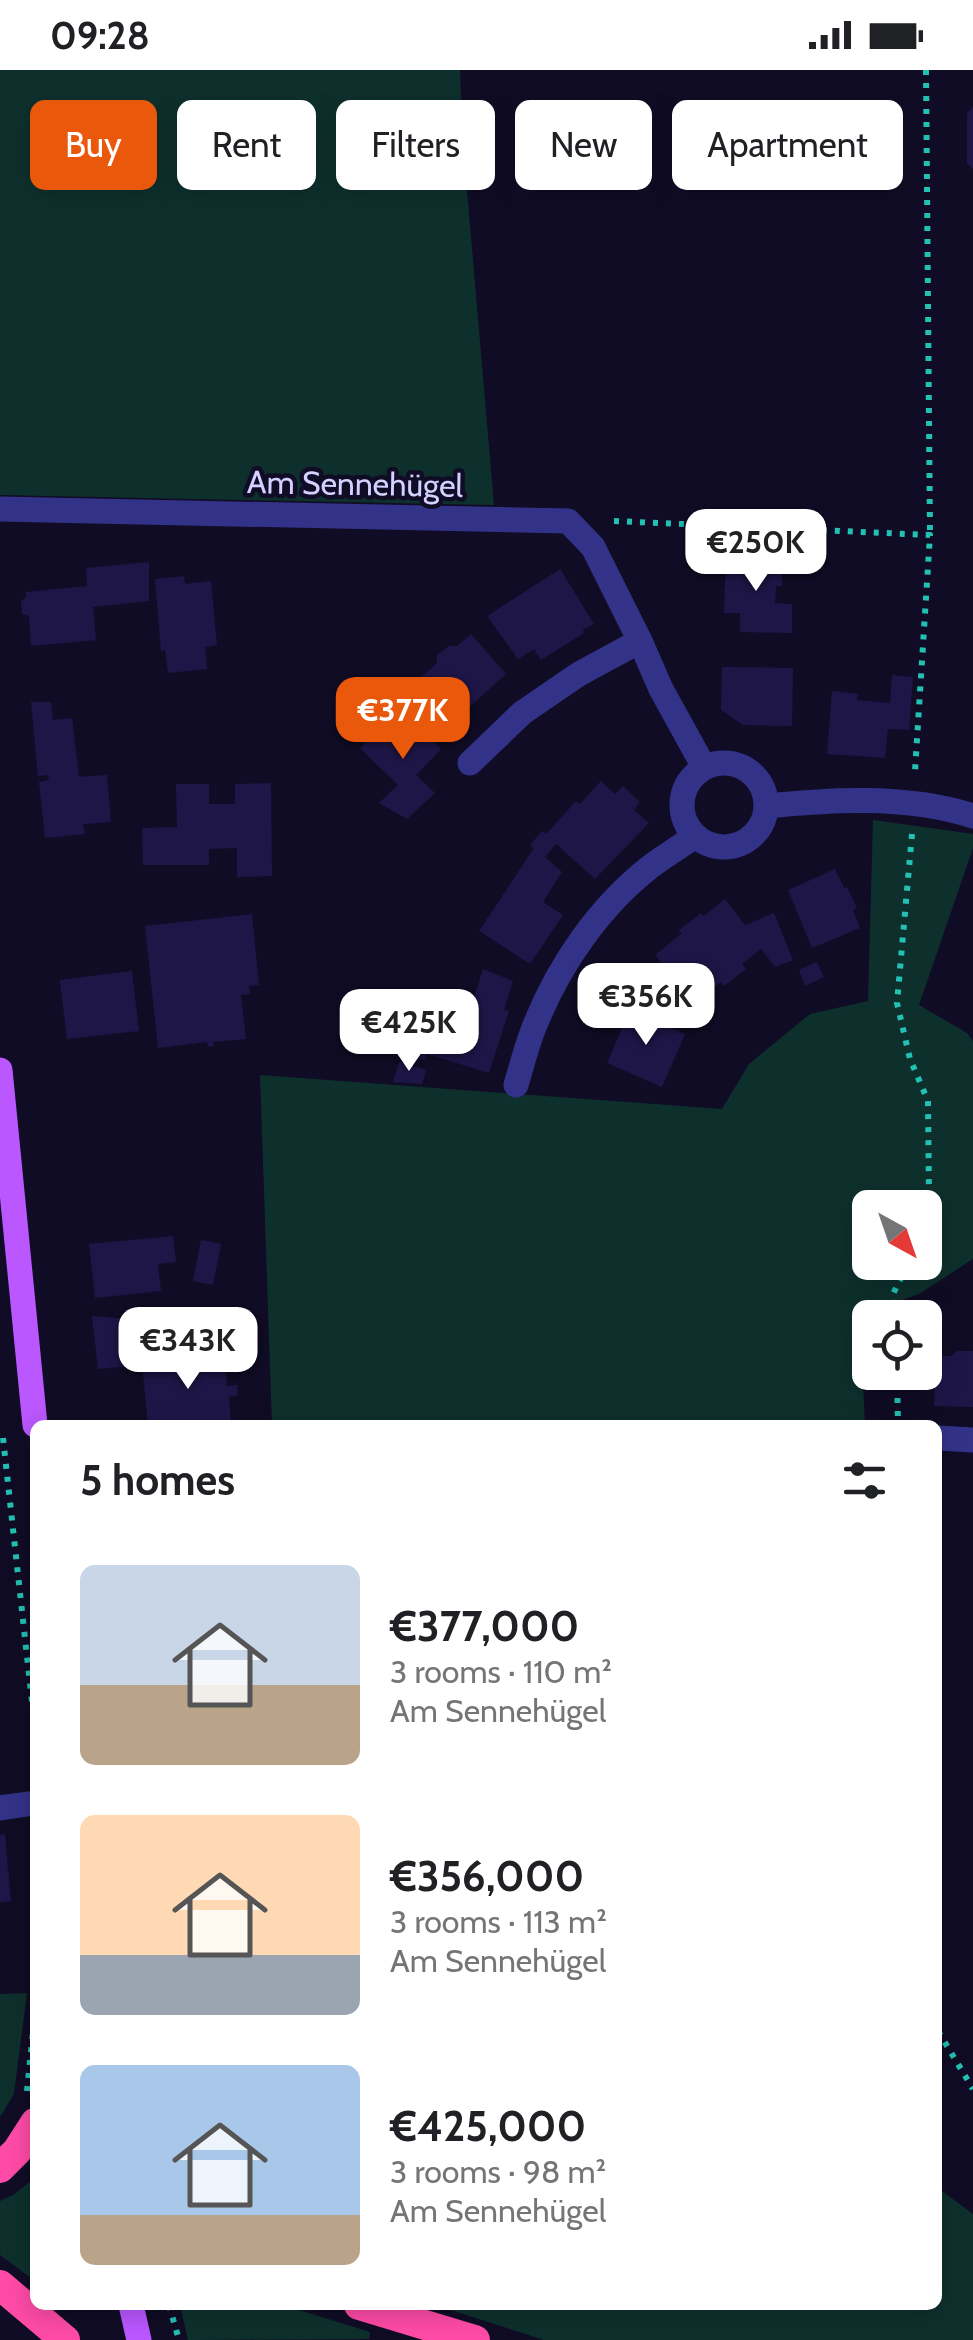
<!DOCTYPE html>
<html lang="en">
<head>
<meta charset="utf-8">
<style>
  body { margin:0; font-family:Cabin,sans-serif; background:#f6f6f6; color:#202124; height:100vh; display:flex; flex-direction:column; font-size:38px; white-space:nowrap }
  * { box-sizing:border-box; margin:0 }
  p { font-size:32px; color:#757577 }
  .icon { flex:none; width:55px; height:55px; fill:none; stroke:currentColor; stroke-width:2; stroke-linecap:round; stroke-linejoin:round }
  .map { position:relative; flex:1; overflow:hidden }
  .side { position:absolute; left:30px; top:1350px; width:912px; height:890px; display:flex; flex-direction:column; background:#fff; border-radius:15px; box-shadow:0 5px 25px #0003 }
  .side>* { flex:none }
  .guide { position:absolute; left:30px; top:30px; width:915px; height:90px; display:flex; gap:20px }
  .needle { width:65px; rotate:140deg }
  .controls { position:absolute; left:852px; top:1120px; display:grid; gap:20px }
  .controls a { display:grid; place-items:center; width:90px; height:90px; border-radius:15px; background:#fff; box-shadow:0 5px 25px #0003; font-size:50px }
  .price { position:absolute; translate:-50% -85px; padding:0 22px; border-radius:20px; background:#fff; color:#222; font-size:32px; line-height:65px; filter:drop-shadow(0 2px 5px #0008) }
  .price::after { content:''; position:absolute; left:50%; top:60px; width:30px; height:22px; margin-left:-15px; background:inherit; clip-path:polygon(0 0,100% 0,50% 100%) }
  .price.selected { background:#ea580c; color:#fff }
  ul { padding:0; list-style:none }
  li { display:flex; align-items:center; gap:30px; height:250px; padding:0 50px }
  li span { display:grid; place-items:center; flex:none; width:280px; height:200px; border-radius:15px; color:#555 }
  li>.icon { margin-inline-start:auto }
  span .icon { width:120px; height:120px; fill:#fffc; stroke-width:1 }
  li b { font-size:42px }
  h2 { display:flex; justify-content:space-between; align-items:center; height:120px; padding:0 50px; font-size:42px }
  .pill { padding:0 35px; border-radius:15px; background:#fff; box-shadow:0 5px 25px #0003; font-size:35px; line-height:90px }
  .pill.selected { background:#ea580c; color:#fff }
  .status { display:flex; justify-content:space-between; align-items:center; height:70px; padding:0 50px; background:#fff; direction:ltr }
  .status svg { height:28px; fill:currentColor }
  .map>svg:first-child { display:block }
  .green { fill:#0e302d; fill-rule:evenodd }
  .building { fill:#1f1648 }
  .lines { fill:none; stroke-linecap:round; stroke-linejoin:round }
  .path { stroke:#22c1b3; stroke-width:6; stroke-dasharray:5 8; stroke-linecap:butt }
  .minor { stroke:#333289; stroke-width:25 }
  .major { stroke:#bb57ff; stroke-width:25 }
  .highway { stroke:#ff4ba7; stroke-width:30 }
  .labels { text-anchor:middle; stroke-width:9; stroke-linejoin:round; paint-order:stroke }
  .street-label { font-size:32px; fill:#d4d0ff; stroke:#100c25 }
</style>
</head>
<body>
<div class="status"><b>09:28</b><svg viewBox="0 0 49 12"><path d="M0 12V9h3v3zM5 12V6h3v6zM10 12V3h3v9zM15 12V0h3v12zM26 1h20v11H26zM47 4h2v5h-2z"/></svg></div>
<div class="map">
<svg width="973" height="2270" viewBox="0 0 973 2270">
  <rect width="100%" height="100%" fill="#100c25"/>
  <g class="green">
    <path d="M0 0H460L462 62 494 435 0 425Z"/>
    <path d="M873 750 973 764V778L919 935 967 963 973 971V1189L919 1224 860 1245 865 1355H272L260 1005 722 1039 749 994 810 944 868 931ZM870 1138H925V1192H870Z"/>
    <path d="M27 1923 14 2024 0 2047V1924Z"/>
    <path d="M35 2108V2211L0 2185V2131L13 2125Z"/>
    <path d="M938 2118 973 2144V2270H544L435 2235H938Z"/>
    <path d="M180 2235H283L370 2262 369 2269 188 2270Z"/>
  </g>
  <g class="building">
    <path d="M973 37V99L967 93V43Z"/>
    <path d="M726 484 759 485V488L782 489V516H776L775 533 792 534V563L740 562V543H724Z"/>
    <path d="M149 492V531L93 537 96 570 31 576 29 546 22 544 21 531 26 527V522L87 516 86 498Z"/>
    <path d="M560 499 594 554 583 560 584 563 541 590 534 579 518 589 487 546Z"/>
    <path d="M184 506 185 514 211 511 217 575 205 577 207 599 168 603 165 580 161 581 155 509Z"/>
    <path d="M471 564 506 604 459 646 456 642 442 655 407 620 437 593V585L449 576H457Z"/>
    <path d="M722 597 793 598 792 656 743 655 721 640Z"/>
    <path d="M892 605 913 607 909 660 888 659 885 688 827 684 832 621 858 624 857 630 890 633Z"/>
    <path d="M31 632H51L53 650 72 648 79 707 107 705 111 752 83 754 85 764 45 768 39 712 49 710 48 705 38 706Z"/>
    <path d="M399 638 441 679 416 705 435 723 407 749 379 733 398 715 360 678Z"/>
    <path d="M601 711 615 724 623 716 640 732 634 740 649 753 595 809 556 774 545 787 562 802 543 832 563 845 530 894 479 861 534 778 530 775 542 761 546 764 576 731 580 734Z"/>
    <path d="M271 713 272 806 237 807V778L209 779V795H143L142 758 177 757 176 714H209V734H235V714Z"/>
    <path d="M835 799 844 818 847 817 857 838 853 840 860 858 812 878 788 820Z"/>
    <path d="M725 829 745 855 774 843 793 890 775 897 761 879 742 894 746 899 724 916 721 912 700 929 685 910 679 914 655 885 682 863 679 860 701 843 704 846Z"/>
    <path d="M252 844 259 915 249 916 250 924 241 925 246 969 213 972 214 976 208 977 207 972 158 978 145 856Z"/>
    <path d="M817 892 824 907 805 916 799 900Z"/>
    <path d="M483 899 513 911 504 940 509 941 489 1003 427 984 425 990 405 984 414 956 434 962 447 921 473 930Z"/>
    <path d="M132 901 139 961 67 969 60 910Z"/>
    <path d="M630 940 685 964 662 1017 607 993Z"/>
    <path d="M399 992 426 1000 422 1014 393 1012Z"/>
    <path d="M173 1166 176 1192 158 1194 161 1221 95 1228 89 1174Z"/>
    <path d="M201 1170 221 1174 213 1215 193 1211Z"/>
    <path d="M92 1246 128 1249 133 1296 98 1299Z"/>
    <path d="M957 1281H973V1337L934 1336 936 1286H951Z"/>
    <path d="M224 1284 227 1316 237 1315 238 1325 229 1327 231 1355H148L142 1293Z"/>
    <path d="M5 1764 11 1831 0 1832V1765Z"/>
  </g>
  <g class="lines">
    <g class="path">
      <path d="M926 0 930 465"/>
      <path d="M614 451 930 465 915 701"/>
      <path d="M912 764 897 933 910 989 928 1031 929 1125 925 1138"/>
      <path d="M894 1248 892 1226 909 1192"/>
      <path d="M897 1302 898 1355"/>
      <path d="M3 1368 33 1641 35 1680"/>
      <path d="M938 1961 973 2019"/>
      <path d="M27 2021 35 1942"/>
      <path d="M169 2235 179 2270"/>
    </g>
    <g class="minor">
      <path d="M0 439 568 451 593 477 640 571 661 619 704 697"/>
      <circle cx="724" cy="735" r="42"/>
      <path d="M470 693 522 643 579 604 640 571"/>
      <path d="M767 736C834 729 908 725 973 746"/>
      <path d="M516 1015C522 995 527 974 535 955 559 895 599 837 650 797 664 786 680 777 695 766"/>
      <path d="M938 1368 973 1370"/>
      <path d="M0 1738 35 1733"/>
    </g>
    <g class="major">
      <path d="M0 1000 35 1355"/>
      <path d="M131 2235 139 2270"/>
    </g>
    <g class="highway">
      <path d="M0 2098 17 2081 35 2053"/>
      <path d="M0 2215 65 2270"/>
      <path d="M359 2235 475 2270"/>
    </g>
  </g>
  <g class="labels">
    <g class="street-label">
      <text transform="translate(355 414) rotate(1)" y="11">Am Sennehügel</text>
    </g>
  </g>
</svg>
<div class="controls">
<a><svg class="needle" viewBox="-14 -14 28 28"><path d="M0-13l5 13h-10z" fill="#e53935"/><path d="M0 13l5-13h-10z" fill="#757577"/></svg></a>
<a><svg class="icon" aria-label="locate" viewBox="0 0 24 24"><circle cx="12" cy="12" r="6"/><path d="M12 2v4M12 18v4M2 12h4M18 12h4"/></svg></a>
</div>
<b class="price" style="left:756px;top:524px">€250K</b>
<b class="price selected" style="left:403px;top:692px">€377K</b>
<b class="price" style="left:646px;top:978px">€356K</b>
<b class="price" style="left:409px;top:1004px">€425K</b>
<b class="price" style="left:188px;top:1322px">€343K</b>
<div class="guide">
<a class="pill selected">Buy</a>
<a class="pill">Rent</a>
<a class="pill">Filters</a>
<a class="pill">New</a>
<a class="pill">Apartment</a>
</div>
<section class="side">
<h2>5 homes<svg class="icon" aria-label="filters" viewBox="0 0 24 24"><path d="M4 7h16M4 17h16"/><circle cx="9" cy="7" r="2"/><circle cx="15" cy="17" r="2"/></svg></h2>
<ul>
<li><span style="background:linear-gradient(#c9d6e8 60%,#b9a48a 0)"><svg class="icon" aria-label="home" viewBox="0 0 24 24"><path d="M3 11l9-7 9 7M6 9v11h12V9"/></svg></span><div><b>€377,000</b><p>3 rooms · 110 m²</p><p>Am Sennehügel</p></div></li>
<li><span style="background:linear-gradient(#ffd9b3 70%,#9aa5b1 0)"><svg class="icon" aria-label="home" viewBox="0 0 24 24"><path d="M3 11l9-7 9 7M6 9v11h12V9"/></svg></span><div><b>€356,000</b><p>3 rooms · 113 m²</p><p>Am Sennehügel</p></div></li>
<li><span style="background:linear-gradient(#a9c7e8 75%,#b9a48a 0)"><svg class="icon" aria-label="home" viewBox="0 0 24 24"><path d="M3 11l9-7 9 7M6 9v11h12V9"/></svg></span><div><b>€425,000</b><p>3 rooms · 98 m²</p><p>Am Sennehügel</p></div></li>
</ul>
</section>
</div>
</body>
</html>
